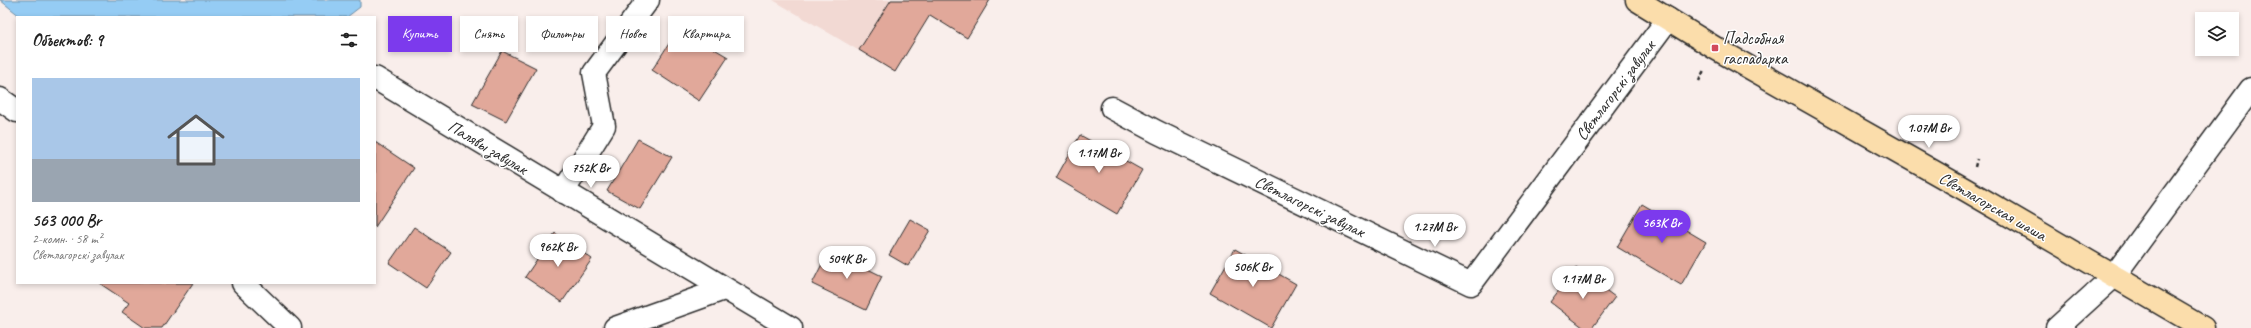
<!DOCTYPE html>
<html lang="ru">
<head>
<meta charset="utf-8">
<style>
  body { margin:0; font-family:Caveat,sans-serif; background:#f6f6f6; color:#222; height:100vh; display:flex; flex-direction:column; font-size:15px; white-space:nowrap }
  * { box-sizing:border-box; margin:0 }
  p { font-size:13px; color:#767676 }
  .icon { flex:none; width:22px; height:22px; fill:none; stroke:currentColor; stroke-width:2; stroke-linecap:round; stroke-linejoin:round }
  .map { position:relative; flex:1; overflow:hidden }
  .sheet { position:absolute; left:16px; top:16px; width:360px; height:268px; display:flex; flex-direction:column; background:#fff; border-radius:0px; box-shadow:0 2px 6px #0003 }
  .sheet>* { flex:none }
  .guide { position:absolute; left:388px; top:16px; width:380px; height:36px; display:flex; gap:8px }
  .controls { position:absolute; left:2195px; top:12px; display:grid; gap:8px }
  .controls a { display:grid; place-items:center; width:44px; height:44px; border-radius:0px; background:#fff; box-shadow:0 2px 6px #0003; font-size:20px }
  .price { position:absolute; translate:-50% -34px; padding:0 9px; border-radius:14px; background:#fff; color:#222; font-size:13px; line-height:26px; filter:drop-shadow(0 1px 2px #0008) }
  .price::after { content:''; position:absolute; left:50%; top:24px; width:12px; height:9px; margin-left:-6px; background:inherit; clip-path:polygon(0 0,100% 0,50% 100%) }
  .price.on { background:#7c3aed; color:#fff }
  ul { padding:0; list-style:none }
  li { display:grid; align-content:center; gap:8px; height:212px; padding:0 16px }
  li span { display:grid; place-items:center; height:124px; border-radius:0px; color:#555 }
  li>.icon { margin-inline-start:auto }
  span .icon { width:72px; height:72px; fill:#fffc; stroke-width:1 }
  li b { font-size:17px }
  h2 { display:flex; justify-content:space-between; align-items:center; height:48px; padding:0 16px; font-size:17px }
  .tag { padding:0 14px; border-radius:0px; background:#fff; box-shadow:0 2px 6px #0003; font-size:14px; line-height:36px }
  .tag.on { background:#7c3aed; color:#fff }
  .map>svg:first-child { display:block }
  .built { fill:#f2d9d3 }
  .water { fill:#95ccf4; stroke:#6b8ca4 }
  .building { fill:#e1a89a; stroke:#2b2b2b }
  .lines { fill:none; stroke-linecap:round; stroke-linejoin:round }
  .minor-casing { stroke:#2b2b2b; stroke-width:25 }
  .major-casing { stroke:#2b2b2b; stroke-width:25 }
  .path { stroke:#2b2b2b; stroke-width:2.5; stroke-dasharray:4 3; stroke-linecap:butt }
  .minor { stroke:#fff; stroke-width:22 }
  .major { stroke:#fbddab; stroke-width:22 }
  .poi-dot { fill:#d1495b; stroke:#fff; stroke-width:1.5 }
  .labels { text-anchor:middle; stroke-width:3; stroke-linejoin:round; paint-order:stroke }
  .poi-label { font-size:17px; fill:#2b2b2b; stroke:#fff; text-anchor:start }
  .street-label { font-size:17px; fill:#2b2b2b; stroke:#fff }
</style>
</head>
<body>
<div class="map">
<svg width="2251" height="328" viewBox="0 0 2251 328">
  <rect width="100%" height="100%" fill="#f9eeeb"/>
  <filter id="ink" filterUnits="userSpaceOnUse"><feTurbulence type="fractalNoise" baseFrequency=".025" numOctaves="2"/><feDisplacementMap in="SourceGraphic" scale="8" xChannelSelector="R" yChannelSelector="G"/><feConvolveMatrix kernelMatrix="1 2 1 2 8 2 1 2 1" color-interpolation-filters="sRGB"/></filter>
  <g filter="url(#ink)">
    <path class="built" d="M773 0H990L967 38 930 15 895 72Z"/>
    <path class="water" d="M0 0H360V7L347 17H21Z"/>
    <g class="building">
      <path d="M891 0H990L967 38 930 15 895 72 859 50Z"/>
      <path d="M679 28 728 57 699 101 652 70Z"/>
      <path d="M502 51 536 68 506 121 472 104Z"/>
      <path d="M1080 135 1142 170 1117 214 1056 178Z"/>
      <path d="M638 139 672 157 640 209 607 191Z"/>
      <path d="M375 142 414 168 375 227Z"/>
      <path d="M1642 204 1706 242 1681 285 1617 247Z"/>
      <path d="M910 219 930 230 908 266 889 255Z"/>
      <path d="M414 227 451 252 426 288 389 263Z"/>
      <path d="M555 233 592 259 562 302 525 277Z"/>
      <path d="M1235 249 1296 284 1271 328 1210 293Z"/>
      <path d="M829 250 882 276 866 310 812 284Z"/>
      <path d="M1576 268 1615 297 1592 328H1584L1550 302Z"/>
      <path d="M99 283H193L162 328H145L122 312 129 303Z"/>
    </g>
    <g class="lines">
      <g class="minor-casing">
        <g id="minor">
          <path d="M375 78 791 328"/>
          <path d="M0 99 17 111"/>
          <path d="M1112 108 1157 132 1471 284 1668 19"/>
          <path d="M563 192 604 126 594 73 648 0"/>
          <path d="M243 283 290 328"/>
          <path d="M615 328 724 289"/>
          <path d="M2057 328 2114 276 2251 89"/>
        </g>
      </g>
      <g class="major-casing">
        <path id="major" d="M1637 0 1715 48 1966 190 2203 328"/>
      </g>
      <g class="path">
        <path d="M1699 81 1704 70"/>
        <path d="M1975 167 1977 159"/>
      </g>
      <use href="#minor" class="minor"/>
      <use href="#major" class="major"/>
    </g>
  </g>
  <rect class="poi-dot" x="1711" y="44" width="8" height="8" rx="2"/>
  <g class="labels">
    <g class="poi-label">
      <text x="1723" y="44">Падсобная<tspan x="1723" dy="20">гаспадарка</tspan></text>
    </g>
    <g class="street-label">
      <text transform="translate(1615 90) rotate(-53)" y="6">Светлагорскі завулак</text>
      <text transform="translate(488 147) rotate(31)" y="6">Палявы завулак</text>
      <text transform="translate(1310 206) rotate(26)" y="6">Светлагорскі завулак</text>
      <text transform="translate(1993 206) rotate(30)" y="6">Светлагорская шаша</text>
    </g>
  </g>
</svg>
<div class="controls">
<a><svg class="icon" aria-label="layers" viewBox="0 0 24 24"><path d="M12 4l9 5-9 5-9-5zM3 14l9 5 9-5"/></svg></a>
</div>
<b class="price" style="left:1929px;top:149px">1.07M Br</b>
<b class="price" style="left:1099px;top:174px">1.17M Br</b>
<b class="price" style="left:591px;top:189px">752K Br</b>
<b class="price on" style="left:1662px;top:244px">563K Br</b>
<b class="price" style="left:1435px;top:248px">1.27M Br</b>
<b class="price" style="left:558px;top:268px">962K Br</b>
<b class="price" style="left:847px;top:280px">504K Br</b>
<b class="price" style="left:1253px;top:288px">506K Br</b>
<b class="price" style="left:1583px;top:300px">1.17M Br</b>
<div class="guide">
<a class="tag on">Купить</a>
<a class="tag">Снять</a>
<a class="tag">Фильтры</a>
<a class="tag">Новое</a>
<a class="tag">Квартира</a>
</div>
<section class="sheet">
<h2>Объектов: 9<svg class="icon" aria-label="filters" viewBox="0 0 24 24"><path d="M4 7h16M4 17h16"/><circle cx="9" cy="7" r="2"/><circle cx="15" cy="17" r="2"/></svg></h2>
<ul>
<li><span style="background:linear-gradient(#a9c7e8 65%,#9aa5b1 0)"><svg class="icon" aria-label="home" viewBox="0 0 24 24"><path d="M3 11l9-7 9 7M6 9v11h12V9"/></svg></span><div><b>563 000 Br</b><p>2-комн. · 58 m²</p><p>Светлагорскі завулак</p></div></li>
</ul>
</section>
</div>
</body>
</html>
